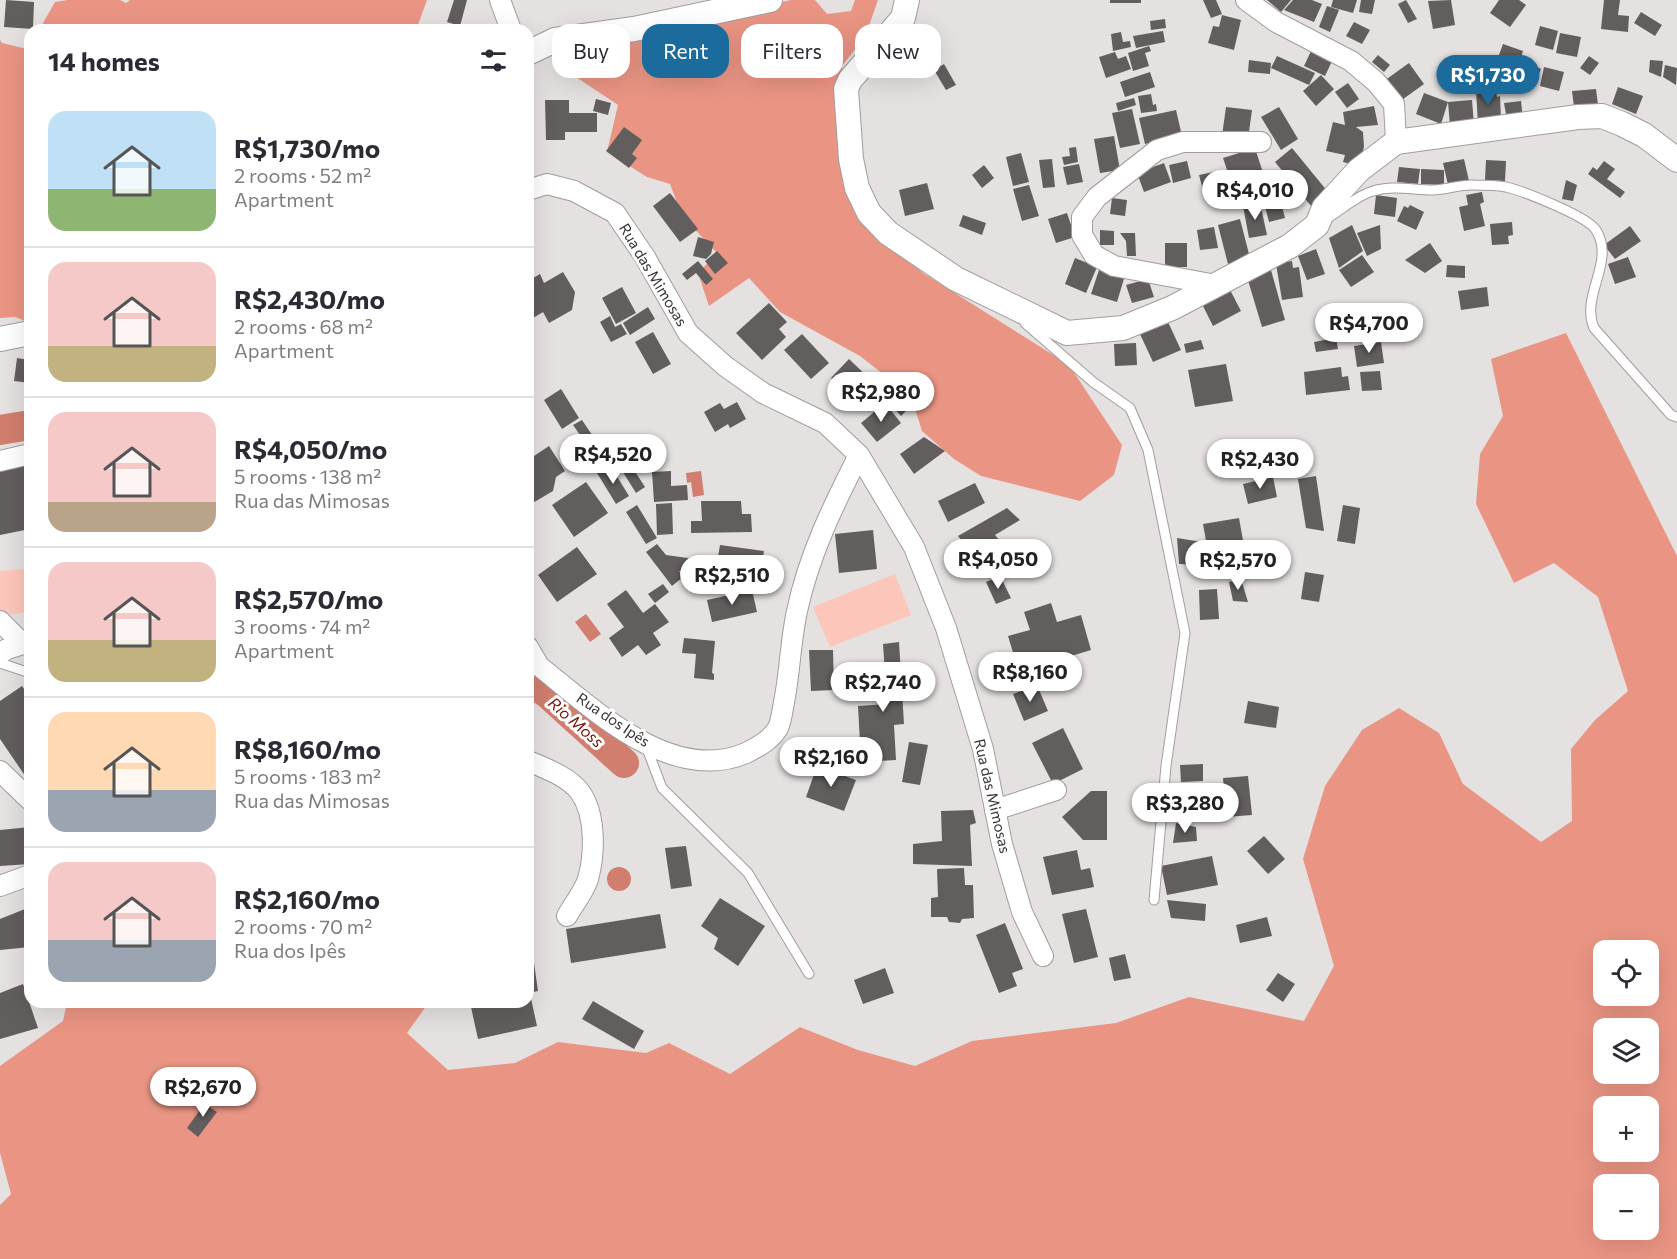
<!DOCTYPE html>
<html lang="en">
<head>
<meta charset="utf-8">
<style>
  body { margin:0; font-family:Commissioner,sans-serif; background:#f2f2f3; color:#2b2b33; height:100vh; display:flex; flex-direction:column; font-size:22px; white-space:nowrap }
  * { box-sizing:border-box; margin:0 }
  p { font-size:20px; color:#7c7c81 }
  .icon { flex:none; width:33px; height:33px; fill:none; stroke:currentColor; stroke-width:2; stroke-linecap:round; stroke-linejoin:round }
  .map { position:relative; flex:1; overflow:hidden }
  .side { position:absolute; left:24px; top:24px; width:510px; height:984px; display:flex; flex-direction:column; background:#fff; border-radius:18px; box-shadow:0 6px 24px #0002 }
  .side>* { flex:none }
  .guide { position:absolute; left:552px; top:24px; width:570px; height:54px; display:flex; gap:12px }
  .buttons { position:absolute; left:1593px; top:940px; display:grid; gap:12px }
  .buttons a { display:grid; place-items:center; width:66px; height:66px; border-radius:12px; background:#fff; box-shadow:0 6px 24px #0002; font-size:30px }
  .price { position:absolute; translate:-50% -51px; padding:0 14px; border-radius:21px; background:#fff; color:#222; font-size:20px; line-height:39px; filter:drop-shadow(0 2px 3px #0008) }
  .price::after { content:''; position:absolute; left:50%; top:36px; width:18px; height:14px; margin-left:-9px; background:inherit; clip-path:polygon(0 0,100% 0,50% 100%) }
  .price.current { background:#1b6b9d; color:#fff }
  ul { padding:0; list-style:none }
  li { display:flex; align-items:center; gap:18px; height:150px; padding:0 24px }
  li+li { border-top:2px solid #e1e1e2 }
  li span { display:grid; place-items:center; flex:none; width:168px; height:120px; border-radius:18px; color:#555 }
  li>.icon { margin-inline-start:auto }
  span .icon { width:72px; height:72px; fill:#fffc; stroke-width:1 }
  li b { font-size:26px }
  h2 { display:flex; justify-content:space-between; align-items:center; height:72px; padding:0 24px; font-size:26px }
  .pill { padding:0 21px; border-radius:18px; background:#fff; box-shadow:0 6px 24px #0002; font-size:21px; line-height:54px }
  .pill.current { background:#1b6b9d; color:#fff }
  .map>svg:first-child { display:block }
  .green { fill:#fdc6bb }
  .forest { fill:#ea9584; fill-rule:evenodd }
  .water { fill:#d17e6e }
  .lines { fill:none; stroke-linecap:round; stroke-linejoin:round }
  .river { stroke:#d17e6e; stroke-width:30 }
  .building { fill:#615e5d }
  .service-casing { stroke:#a09d9c; stroke-width:11 }
  .minor-casing { stroke:#a09d9c; stroke-width:22 }
  .tertiary-casing { stroke:#a09d9c; stroke-width:26 }
  .service { stroke:#fff; stroke-width:9 }
  .minor { stroke:#fff; stroke-width:20 }
  .tertiary { stroke:#fff; stroke-width:24 }
  .labels { text-anchor:middle; stroke-width:6; stroke-linejoin:round; paint-order:stroke }
  .street-label { font-size:15px; fill:#373535; stroke:#fff }
  .water-label { font-size:16px; font-style:italic; fill:#791405; stroke:#fff }
</style>
</head>
<body>
<div class="map">
<svg width="1677" height="1259" viewBox="0 0 1677 1259">
  <rect width="100%" height="100%" fill="#e5e1e1"/>
  <g class="green">
    <path d="M30 568V612L0 616V571Z"/>
    <path d="M895 574 911 615 830 647 813 607Z"/>
  </g>
  <g class="forest">
    <path d="M68 0H120L126 3 130 0H427L416 30H39L55 2Z"/>
    <path d="M791 0H815L827 14 851 11 855 0H878L865 37 842 66 845 164 863 223 923 273 1069 365 1122 445 1114 475 1080 501 981 476 954 459 922 431 911 396 860 356 780 312 749 278 709 306 698 273 717 253 682 216 670 184 647 177 607 152 618 105 570 73 563 37 718 16Z"/>
    <path d="M0 40 2 43 27 49 30 44V323L15 317 0 318Z"/>
    <path d="M1566 333 1677 556V1259H0V1205L11 1194 0 1153V1066L63 1021 67 1002H429L407 1033 448 1070 515 1063 558 1042 646 1053 669 1043 730 1074 800 1027 858 1050 915 1066 972 1041 1116 1023 1189 997 1304 1021 1334 966 1303 859 1325 786 1362 730 1399 708 1439 733 1463 784 1541 842 1572 821 1571 749 1595 720 1628 691 1598 597 1554 563 1514 583 1476 504 1480 454 1503 416 1491 359ZM1604 951H1648V996H1604ZM1604 1029H1648V1074H1604ZM1604 1107H1648V1152H1604ZM1604 1185H1648V1230H1604Z"/>
  </g>
  <g class="water">
    <path d="M701 471 704 495 693 497 691 482 687 483 686 473Z"/>
    <path d="M586 614 601 634 590 642 575 622Z"/>
    <circle cx="619" cy="879" r="12"/>
  </g>
  <g class="lines">
    <g class="river">
      <path d="M0 430 30 425"/>
      <path d="M528 681 547 693 624 763"/>
    </g>
  </g>
  <g class="building">
    <path d="M6 0 34 2 33 29 4 27Z"/>
    <path d="M454 0H467L460 26 447 22Z"/>
    <rect x="1110" y="0" width="31" height="3"/>
    <path d="M1203 0H1216L1222 14 1211 18Z"/>
    <path d="M1267 0H1291L1281 12Z"/>
    <path d="M1293 0H1312L1322 4 1314 22 1284 10Z"/>
    <path d="M1333 0H1357L1353 13 1331 7Z"/>
    <path d="M1361 0H1375L1372 14 1359 12Z"/>
    <path d="M1406 0 1417 19 1408 23 1398 4Z"/>
    <path d="M1451 0 1455 25 1433 29 1428 1Z"/>
    <path d="M1499 0H1519L1526 5 1510 27 1490 13Z"/>
    <path d="M1604 0H1620L1618 15 1629 16 1628 32 1601 29Z"/>
    <path d="M1327 6 1339 10 1330 32 1319 27Z"/>
    <path d="M1641 12 1662 25 1655 36 1634 23Z"/>
    <path d="M1222 15 1241 20 1234 50 1208 43 1213 26 1219 27Z"/>
    <path d="M1165 19 1166 28 1151 30 1150 21Z"/>
    <path d="M1354 22 1370 30 1362 44 1346 36Z"/>
    <path d="M1540 26 1558 31 1553 50 1535 45Z"/>
    <path d="M1163 31 1165 42 1136 48 1133 36Z"/>
    <path d="M1121 32 1123 42 1130 41 1131 47 1113 51 1111 34Z"/>
    <path d="M1560 33 1581 37 1577 57 1556 53Z"/>
    <path d="M1503 44 1523 51 1516 73 1495 66Z"/>
    <path d="M1149 46 1151 51 1145 53 1149 66 1133 71 1128 53Z"/>
    <path d="M1312 49 1333 59 1325 76 1304 66Z"/>
    <path d="M1115 52 1118 59 1126 56 1131 69 1106 78 1099 57Z"/>
    <path d="M1378 55 1390 65 1384 72 1372 62Z"/>
    <path d="M1277 56 1315 73 1309 85 1271 68Z"/>
    <path d="M1589 56 1599 63 1590 75 1580 68Z"/>
    <path d="M1249 60 1271 63 1270 74 1248 72Z"/>
    <path d="M1650 60 1663 61 1661 77 1649 72Z"/>
    <path d="M1524 61 1541 69 1534 85 1517 77Z"/>
    <path d="M1409 63 1424 84 1399 102 1384 81Z"/>
    <path d="M944 64 956 85 946 90 934 70Z"/>
    <path d="M1665 65 1677 68 1676 85 1663 77Z"/>
    <path d="M1544 67 1564 72 1559 91 1540 86Z"/>
    <path d="M1150 72 1155 87 1125 97 1120 82Z"/>
    <path d="M1321 75 1334 89 1316 106 1303 91Z"/>
    <path d="M1348 83 1359 99 1347 108 1335 92Z"/>
    <path d="M1618 87 1643 96 1636 114 1612 104Z"/>
    <path d="M1496 89 1497 97 1500 96 1501 119 1478 124 1476 90Z"/>
    <path d="M1596 89 1599 113 1575 115 1572 91Z"/>
    <path d="M1424 93 1448 102 1472 100 1474 125 1450 126 1448 102 1441 124 1416 114Z"/>
    <path d="M1151 94 1153 105 1156 104 1157 111 1141 113 1138 96Z"/>
    <path d="M1134 98 1136 105 1118 111 1116 103Z"/>
    <path d="M596 99 611 103 608 115 593 111Z"/>
    <path d="M545 100H569V113H597V132H565V140H546Z"/>
    <path d="M1521 101 1523 119 1507 120 1504 103Z"/>
    <path d="M1374 106 1378 125 1356 127 1363 132 1364 147 1359 166 1343 162 1345 155 1326 151 1333 122 1345 125 1343 112Z"/>
    <path d="M1226 107 1252 110 1248 139 1222 136Z"/>
    <path d="M1279 107 1298 139 1281 150 1261 117Z"/>
    <path d="M1132 109 1140 144 1120 148 1112 113Z"/>
    <path d="M1176 110 1182 136 1145 144 1139 118Z"/>
    <path d="M624 127 642 140 632 154 637 158 629 168 606 151Z"/>
    <path d="M1114 136 1120 170 1100 173 1094 139Z"/>
    <path d="M1076 147 1078 162 1064 165 1062 157 1070 156 1069 148Z"/>
    <path d="M1255 148 1265 179 1233 188 1223 158Z"/>
    <path d="M1292 148 1328 192 1311 206 1275 162Z"/>
    <path d="M1021 153 1029 182 1013 186 1006 157Z"/>
    <path d="M1052 159 1055 187 1043 188 1039 160Z"/>
    <path d="M1464 159 1469 181 1448 185 1443 163Z"/>
    <path d="M1486 160 1506 161 1505 181 1485 180Z"/>
    <path d="M1187 161 1191 178 1173 183 1169 165Z"/>
    <path d="M1604 161 1615 169 1607 179 1625 192 1620 198 1588 174 1593 167 1597 170Z"/>
    <path d="M1164 163 1171 182 1144 192 1137 173Z"/>
    <path d="M1079 164 1083 182 1067 185 1063 167Z"/>
    <path d="M984 165 994 178 982 188 972 175Z"/>
    <path d="M1399 167 1420 169 1418 184 1397 182Z"/>
    <path d="M1421 169 1444 170V185L1421 184Z"/>
    <path d="M1223 170 1228 192 1205 198 1199 175Z"/>
    <path d="M1566 180 1577 185 1573 201 1562 199Z"/>
    <path d="M927 183 934 209 905 216 899 190Z"/>
    <path d="M1029 185 1039 216 1022 221 1013 189Z"/>
    <path d="M1277 187 1285 218 1269 222 1261 191Z"/>
    <path d="M1482 192 1484 202 1480 204 1485 226 1464 231 1459 207 1468 205 1466 195Z"/>
    <path d="M670 193 698 229 680 242 653 206Z"/>
    <path d="M1376 195 1397 198 1395 217 1374 214Z"/>
    <path d="M1112 198 1127 200 1125 216 1110 214Z"/>
    <path d="M1260 203 1267 235 1249 238 1243 206Z"/>
    <path d="M1410 205 1424 212 1416 230 1397 221 1404 206 1408 208Z"/>
    <path d="M1067 213 1075 237 1056 243 1048 219Z"/>
    <path d="M963 215 986 223 982 235 959 226Z"/>
    <path d="M1240 219 1250 258 1228 264 1218 225Z"/>
    <path d="M1512 222 1513 235 1508 236 1509 244 1492 245 1490 224Z"/>
    <path d="M1352 225 1363 251 1339 268 1329 238Z"/>
    <path d="M1380 225 1381 249 1367 256 1357 233Z"/>
    <path d="M1630 226 1641 241 1615 259 1604 245Z"/>
    <path d="M1214 227 1218 248 1200 250 1197 230Z"/>
    <path d="M1100 230 1114 231V245H1100Z"/>
    <path d="M1120 233H1135L1136 256H1127L1126 241Z"/>
    <path d="M698 237 714 242 711 254 706 259 693 256Z"/>
    <rect x="1165" y="243" width="22" height="24"/>
    <path d="M1430 243 1442 261 1425 273 1405 260Z"/>
    <path d="M1316 249 1325 274 1307 280 1298 256Z"/>
    <path d="M717 251 728 263 715 274 705 261Z"/>
    <path d="M1362 255 1374 272 1351 287 1339 270Z"/>
    <path d="M1628 257 1636 277 1615 284 1608 264Z"/>
    <path d="M1075 258 1097 267 1086 293 1065 284Z"/>
    <path d="M698 261 713 279 706 285 696 273 687 280 682 274Z"/>
    <path d="M1292 261 1293 268 1299 267 1303 297 1282 300 1276 264Z"/>
    <path d="M1101 264 1126 272 1117 302 1091 294Z"/>
    <path d="M1447 265 1465 266V278L1446 277Z"/>
    <path d="M1271 270 1285 320 1262 327 1247 277Z"/>
    <path d="M563 272 575 292 572 310 549 323 543 312 528 321V281L540 274 544 283Z"/>
    <path d="M1148 279 1154 297 1132 303 1126 285Z"/>
    <path d="M1228 286 1241 311 1213 326 1200 300Z"/>
    <path d="M622 287 636 313 616 324 602 298Z"/>
    <path d="M1487 287 1489 306 1461 310 1458 291Z"/>
    <path d="M769 303 787 322 779 329 786 337 762 360 736 333Z"/>
    <path d="M648 307 655 319 630 335 623 323Z"/>
    <path d="M610 316 615 327 621 324 627 334 611 342 600 322Z"/>
    <path d="M1350 319 1376 322 1374 339 1349 336Z"/>
    <path d="M1160 322 1161 325 1168 322 1181 350 1153 362 1139 332Z"/>
    <path d="M653 332 671 364 653 374 635 342Z"/>
    <path d="M802 334 829 363 811 379 784 350Z"/>
    <path d="M1336 338 1338 349 1316 352 1314 342Z"/>
    <path d="M1201 340 1204 349 1186 353 1184 344Z"/>
    <path d="M1381 342 1384 363 1357 367 1354 346Z"/>
    <path d="M1136 343 1137 365 1115 366 1114 344Z"/>
    <path d="M17 358 30 360V383L14 381Z"/>
    <path d="M849 359 874 383 857 402 831 378Z"/>
    <path d="M1226 364 1233 401 1195 407 1188 370Z"/>
    <path d="M1341 367 1342 377 1348 376 1350 390 1306 395 1304 372Z"/>
    <path d="M1380 371 1382 390 1362 391 1360 372Z"/>
    <path d="M889 380 912 405 901 416 878 391Z"/>
    <path d="M561 389 579 418 562 429 544 400Z"/>
    <path d="M737 402 746 419 730 428 728 424 715 432 704 412 720 403 724 409Z"/>
    <path d="M885 403 901 423 877 442 861 423Z"/>
    <path d="M582 420 609 460 601 465 573 425Z"/>
    <path d="M924 437 945 451 914 474 900 454Z"/>
    <path d="M1262 439 1280 452 1267 469 1250 455Z"/>
    <path d="M549 446 565 471 556 477 553 491 531 504 528 499V455L532 452 534 456Z"/>
    <path d="M625 456 645 487 636 493 616 461Z"/>
    <path d="M30 464V529L0 535V471Z"/>
    <path d="M610 465 629 496 616 504 597 473Z"/>
    <path d="M671 471V486L687 485 688 500 654 502 652 472Z"/>
    <path d="M1316 476 1324 531 1306 528 1298 479Z"/>
    <path d="M1273 477 1277 497 1248 504 1243 484Z"/>
    <path d="M586 482 608 513 574 537 552 505Z"/>
    <path d="M975 483 985 503 948 522 938 501Z"/>
    <path d="M701 501H741L742 514H751L752 532 691 533V521H702Z"/>
    <path d="M672 503 673 534 657 535 656 504Z"/>
    <path d="M637 505 657 538 646 544 626 512Z"/>
    <path d="M1343 505 1360 508 1355 544 1337 541Z"/>
    <path d="M1007 508 1020 520 995 535 1010 553 984 569 958 536Z"/>
    <path d="M1239 518 1246 557 1210 563 1203 524Z"/>
    <path d="M873 530 877 569 839 573 835 534Z"/>
    <path d="M1177 538 1202 542 1204 565 1179 564Z"/>
    <path d="M657 544 666 555 695 559 693 573 679 571 683 577 672 586 646 552Z"/>
    <path d="M720 545 764 551 760 575 716 568Z"/>
    <path d="M577 547 597 574 557 602 538 575Z"/>
    <path d="M1305 572 1324 575 1319 602 1301 599Z"/>
    <path d="M1000 576 1011 598 996 604 986 582Z"/>
    <path d="M1241 579 1248 602 1233 601 1229 582Z"/>
    <path d="M663 584 669 592 655 603 648 594Z"/>
    <path d="M1217 589 1219 619 1200 620 1199 590Z"/>
    <path d="M626 590 643 613 655 604 669 622 653 633 661 645 646 655 638 645 622 657 609 638 624 627 607 604Z"/>
    <path d="M752 590 757 612 712 622 707 600Z"/>
    <path d="M1051 603 1057 622 1081 615 1091 650 1019 672 1008 636 1030 630 1024 612Z"/>
    <path d="M684 638 715 641 712 673 714 674V680L694 678 696 654 682 653Z"/>
    <path d="M899 642 904 724 894 725 896 760 861 762 858 706 887 704 883 644Z"/>
    <path d="M809 650H833L834 690 811 691Z"/>
    <path d="M1037 685 1048 711 1024 721 1013 694Z"/>
    <path d="M22 686 30 697V783L0 739V701Z"/>
    <path d="M1248 701 1279 707 1276 728 1244 723Z"/>
    <path d="M1063 728 1083 769 1053 784 1032 743Z"/>
    <path d="M909 742 928 745 920 785 902 782Z"/>
    <path d="M1203 764V781L1181 782 1180 765Z"/>
    <path d="M817 766 856 780 844 811 806 797Z"/>
    <path d="M1248 776 1252 815 1226 817 1223 778Z"/>
    <path d="M1091 791H1107V840H1083L1062 817Z"/>
    <path d="M1204 792 1205 815 1181 816 1180 793Z"/>
    <path d="M973 810 976 823 970 825 972 866 913 864V844L942 841 941 811Z"/>
    <path d="M1176 823 1196 827 1197 841 1173 843Z"/>
    <path d="M30 827V864L0 866V830Z"/>
    <path d="M1264 836 1285 859 1268 874 1247 851Z"/>
    <path d="M686 846 692 886 671 889 665 848Z"/>
    <path d="M1077 850 1081 870 1090 868 1094 887 1052 895 1043 857Z"/>
    <path d="M1212 856 1218 885 1167 895 1161 866Z"/>
    <path d="M964 868 965 885H973L974 918 962 919 960 923 949 922 947 917H931V898L938 897 937 869Z"/>
    <path d="M720 898 765 926 738 966 714 949 718 938 701 926Z"/>
    <path d="M1167 900 1206 904 1205 921 1171 918Z"/>
    <path d="M30 907V947L0 950V919Z"/>
    <path d="M1086 909 1098 957 1074 963 1062 914Z"/>
    <path d="M660 914 666 948 571 963 566 929Z"/>
    <path d="M1267 917 1272 936 1240 943 1236 925Z"/>
    <path d="M1005 923 1023 969 1012 973 1017 986 999 993 976 935Z"/>
    <path d="M1125 954 1131 978 1114 981 1109 958Z"/>
    <path d="M534 963 538 991 528 993V964Z"/>
    <path d="M885 968 894 993 863 1004 854 980Z"/>
    <path d="M1278 973 1295 984 1283 1002 1266 990Z"/>
    <path d="M23 984 38 1028 0 1039V993Z"/>
    <path d="M528 994H530L537 1026 478 1039 471 1007 493 1002H528Z"/>
    <path d="M593 1001 644 1031 634 1049 582 1019Z"/>
    <path d="M212 1093 216 1096 208 1106 217 1112 198 1137 187 1128Z"/>
  </g>
  <g class="lines">
    <g class="service-casing">
      <g id="service">
        <path d="M1326 219C1341 210 1358 195 1373 191 1393 185 1413 190 1433 190 1447 190 1460 184 1474 185 1484 185 1496 185 1506 187 1523 191 1587 216 1596 230 1616 262 1580 295 1594 328L1671 415 1677 417"/>
        <path d="M1025 323 1093 382 1130 408 1148 450 1185 633 1166 766 1154 900"/>
        <path d="M0 663 30 673"/>
        <path d="M646 746 662 788 748 873 809 974"/>
      </g>
    </g>
    <g class="minor-casing">
      <g id="minor">
        <path d="M500 0 511 30"/>
        <path d="M1246 0 1276 22 1351 61 1376 82 1394 104 1396 142"/>
        <path d="M528 190 547 184 574 191 615 213 645 257 688 333 725 366 763 393 825 423 859 455 914 547 946 628 983 749 1002 844 1022 912 1043 956"/>
        <path d="M1216 285 1114 266 1094 255 1082 235V217L1097 197 1157 150 1183 142H1261"/>
        <path d="M0 461 30 454"/>
        <path d="M0 621 23 644"/>
        <path d="M528 647 539 666C593 709 672 785 746 753 758 747 771 740 778 728 782 719 783 706 785 697 790 668 791 639 797 611 809 555 833 506 859 455"/>
        <path d="M0 654 7 649 30 642"/>
        <path d="M528 761C545 768 569 777 580 792 596 814 595 854 588 879 584 892 573 905 567 916"/>
        <path d="M0 771 30 800"/>
        <path d="M995 810 1056 790"/>
        <path d="M0 886 30 875"/>
      </g>
    </g>
    <g class="tertiary-casing">
      <g id="tertiary">
        <path d="M907 0 903 18 850 80 846 89 851 159 857 188 869 213 888 233 956 279 1067 333 1123 328 1172 308 1290 246 1317 225 1324 208 1359 170 1396 142 1578 117 1602 116 1622 124 1644 135 1677 160"/>
        <path d="M528 53 555 40 634 29 770 0"/>
        <path d="M0 339 30 333"/>
      </g>
    </g>
    <use href="#service" class="service"/>
    <use href="#minor" class="minor"/>
    <use href="#tertiary" class="tertiary"/>
  </g>
  <g class="labels">
    <g class="street-label">
      <text transform="translate(653 275) rotate(59)" y="5">Rua das Mimosas</text>
      <text transform="translate(613 720) rotate(34)" y="5">Rua dos Ipês</text>
      <text transform="translate(992 796) rotate(77)" y="5">Rua das Mimosas</text>
    </g>
    <g class="water-label">
      <text transform="translate(576 722) rotate(41)" y="6">Rio Moss</text>
    </g>
  </g>
</svg>
<div class="buttons">
<a><svg class="icon" aria-label="locate" viewBox="0 0 24 24"><circle cx="12" cy="12" r="6"/><path d="M12 2v4M12 18v4M2 12h4M18 12h4"/></svg></a>
<a><svg class="icon" aria-label="layers" viewBox="0 0 24 24"><path d="M12 4l9 5-9 5-9-5zM3 14l9 5 9-5"/></svg></a>
<a>+</a>
<a>−</a>
</div>
<b class="price current" style="left:1488px;top:106px">R$1,730</b>
<b class="price" style="left:1255px;top:221px">R$4,010</b>
<b class="price" style="left:1369px;top:354px">R$4,700</b>
<b class="price" style="left:881px;top:423px">R$2,980</b>
<b class="price" style="left:613px;top:485px">R$4,520</b>
<b class="price" style="left:1260px;top:490px">R$2,430</b>
<b class="price" style="left:998px;top:590px">R$4,050</b>
<b class="price" style="left:1238px;top:591px">R$2,570</b>
<b class="price" style="left:732px;top:606px">R$2,510</b>
<b class="price" style="left:1030px;top:703px">R$8,160</b>
<b class="price" style="left:883px;top:713px">R$2,740</b>
<b class="price" style="left:831px;top:788px">R$2,160</b>
<b class="price" style="left:1185px;top:834px">R$3,280</b>
<b class="price" style="left:203px;top:1118px">R$2,670</b>
<div class="guide">
<a class="pill">Buy</a>
<a class="pill current">Rent</a>
<a class="pill">Filters</a>
<a class="pill">New</a>
</div>
<section class="side">
<h2>14 homes<svg class="icon" aria-label="filters" viewBox="0 0 24 24"><path d="M4 7h16M4 17h16"/><circle cx="9" cy="7" r="2"/><circle cx="15" cy="17" r="2"/></svg></h2>
<ul>
<li><span style="background:linear-gradient(#bfe0f5 65%,#8fb573 0)"><svg class="icon" aria-label="home" viewBox="0 0 24 24"><path d="M3 11l9-7 9 7M6 9v11h12V9"/></svg></span><div><b>R$1,730/mo</b><p>2 rooms · 52 m²</p><p>Apartment</p></div></li>
<li><span style="background:linear-gradient(#f6c9c9 70%,#c2b280 0)"><svg class="icon" aria-label="home" viewBox="0 0 24 24"><path d="M3 11l9-7 9 7M6 9v11h12V9"/></svg></span><div><b>R$2,430/mo</b><p>2 rooms · 68 m²</p><p>Apartment</p></div></li>
<li><span style="background:linear-gradient(#f6c9c9 75%,#b9a48a 0)"><svg class="icon" aria-label="home" viewBox="0 0 24 24"><path d="M3 11l9-7 9 7M6 9v11h12V9"/></svg></span><div><b>R$4,050/mo</b><p>5 rooms · 138 m²</p><p>Rua das Mimosas</p></div></li>
<li><span style="background:linear-gradient(#f6c9c9 65%,#c2b280 0)"><svg class="icon" aria-label="home" viewBox="0 0 24 24"><path d="M3 11l9-7 9 7M6 9v11h12V9"/></svg></span><div><b>R$2,570/mo</b><p>3 rooms · 74 m²</p><p>Apartment</p></div></li>
<li><span style="background:linear-gradient(#ffd9b3 65%,#9aa5b1 0)"><svg class="icon" aria-label="home" viewBox="0 0 24 24"><path d="M3 11l9-7 9 7M6 9v11h12V9"/></svg></span><div><b>R$8,160/mo</b><p>5 rooms · 183 m²</p><p>Rua das Mimosas</p></div></li>
<li><span style="background:linear-gradient(#f6c9c9 65%,#9aa5b1 0)"><svg class="icon" aria-label="home" viewBox="0 0 24 24"><path d="M3 11l9-7 9 7M6 9v11h12V9"/></svg></span><div><b>R$2,160/mo</b><p>2 rooms · 70 m²</p><p>Rua dos Ipês</p></div></li>
</ul>
</section>
</div>
</body>
</html>
